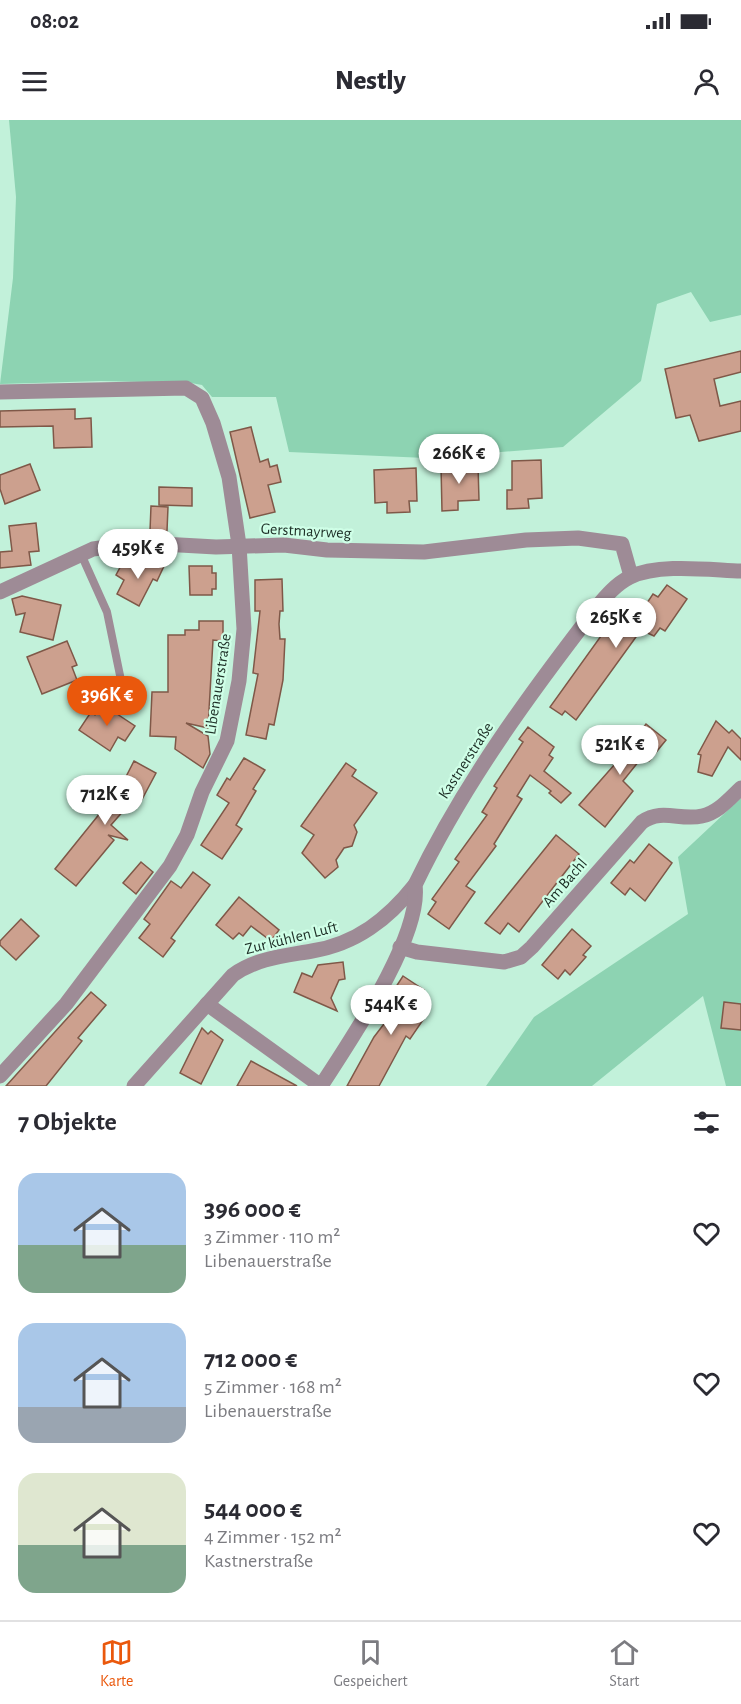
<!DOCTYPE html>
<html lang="de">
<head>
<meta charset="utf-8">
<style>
  body { margin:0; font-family:"Alegreya Sans",sans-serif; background:#f2f2f3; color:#2b2b33; height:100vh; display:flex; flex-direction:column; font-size:22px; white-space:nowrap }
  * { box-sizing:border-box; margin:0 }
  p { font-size:20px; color:#7c7c81 }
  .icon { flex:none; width:33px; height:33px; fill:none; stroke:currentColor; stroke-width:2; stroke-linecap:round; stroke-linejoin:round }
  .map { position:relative; height:966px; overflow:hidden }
  .details { display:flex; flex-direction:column; background:#fff; flex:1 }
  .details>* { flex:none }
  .price { position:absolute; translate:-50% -51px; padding:0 14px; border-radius:21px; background:#fff; color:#222; font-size:20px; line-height:39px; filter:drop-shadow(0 2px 3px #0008) }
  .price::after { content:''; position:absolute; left:50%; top:36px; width:18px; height:14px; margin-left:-9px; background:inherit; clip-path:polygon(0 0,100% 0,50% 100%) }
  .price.selected { background:#ea580c; color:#fff }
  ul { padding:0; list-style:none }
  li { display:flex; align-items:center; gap:18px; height:150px; padding:0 18px }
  li span { display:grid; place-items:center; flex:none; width:168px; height:120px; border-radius:18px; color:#555 }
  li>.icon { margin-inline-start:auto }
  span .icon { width:72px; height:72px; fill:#fffc; stroke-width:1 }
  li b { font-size:26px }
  h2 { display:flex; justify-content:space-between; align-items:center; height:72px; padding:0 18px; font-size:26px }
  .status { display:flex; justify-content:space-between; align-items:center; height:42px; padding:0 30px; background:#fff; direction:ltr }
  .status svg { height:16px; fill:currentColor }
  header { display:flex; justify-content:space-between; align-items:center; height:78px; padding:0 18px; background:#fff; font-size:27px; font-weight:800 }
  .menu { display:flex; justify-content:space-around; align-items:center; height:84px; border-top:2px solid #e1e1e2; background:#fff; font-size:16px; color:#7c7c81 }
  .menu a { display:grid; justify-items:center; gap:3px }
  .menu .selected { color:#ea580c }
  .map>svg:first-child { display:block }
  .green { fill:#8dd3b2 }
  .building { fill:#cca08e; stroke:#7f5848; stroke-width:1.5 }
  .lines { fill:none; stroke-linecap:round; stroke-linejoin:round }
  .lane { stroke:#9e8b96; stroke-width:8 }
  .street { stroke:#9e8b96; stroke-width:15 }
  .labels { text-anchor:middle; stroke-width:4.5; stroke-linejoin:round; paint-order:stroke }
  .street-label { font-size:16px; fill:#1d2f26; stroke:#cfffe7 }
</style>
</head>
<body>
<div class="status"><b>08:02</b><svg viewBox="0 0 49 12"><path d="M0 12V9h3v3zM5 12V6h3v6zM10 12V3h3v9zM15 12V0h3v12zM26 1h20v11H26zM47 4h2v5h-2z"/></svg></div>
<header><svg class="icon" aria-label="menu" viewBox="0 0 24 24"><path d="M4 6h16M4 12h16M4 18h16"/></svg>Nestly<svg class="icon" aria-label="person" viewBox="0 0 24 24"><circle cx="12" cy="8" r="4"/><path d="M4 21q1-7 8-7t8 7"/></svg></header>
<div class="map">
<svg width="741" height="966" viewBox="0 0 741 966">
  <rect width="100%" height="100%" fill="#c2f1da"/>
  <g class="green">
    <path d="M9 0H741V195L710 202 691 172 657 184 641 261 563 327 426 338 289 332 276 277H212L202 265 191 263 101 261 0 264 13 158 16 77Z"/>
    <path d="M741 678V966H726L703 876 592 966H486L534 897 688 794 678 737Z"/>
  </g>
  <g class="building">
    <path d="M741 231V252L714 259 720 286 741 281V311L699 321 690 295 676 298 665 249Z"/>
    <path d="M75 289V299L91 298 92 327 54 328 53 306 0 307V291Z"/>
    <path d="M251 307 260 342 268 339 270 347 277 345 281 362 268 365 275 392 250 398 230 312Z"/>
    <path d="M541 340 542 378 528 379 529 388 507 389V370H512V341Z"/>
    <path d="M30 344 40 370 5 384 0 369V355Z"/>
    <path d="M478 345 479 380 458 381V390L442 391 441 346Z"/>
    <path d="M416 348 417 381H409L410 392 387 393V382L375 383 374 350Z"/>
    <path d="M159 367 192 368V386L159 385Z"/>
    <path d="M151 386 168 387 167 411H150Z"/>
    <path d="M36 403 39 431 29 432 31 445 0 448V432L12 431 9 406Z"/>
    <path d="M148 438 164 446 157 461 153 459 139 486 117 474 124 460 116 455 123 442 141 452Z"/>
    <path d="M189 446H212V453H216V469H212V475H190Z"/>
    <path d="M282 459 283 491H280L279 504 280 519H285L283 560 274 605 269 604 266 619 246 615 258 554 253 553 260 491H255V460Z"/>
    <path d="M667 465 687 479 665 511 660 508 654 516 641 510 576 600 565 591 562 595 550 587 606 509 609 511 623 490 631 495 639 483 645 486 653 474 658 477Z"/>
    <path d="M22 476 61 485 53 520 20 512 25 493 16 495 12 479Z"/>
    <path d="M199 501H223V521L213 520 208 608 186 603 208 616 210 634 203 648 175 629 176 617 150 616 152 572H168V515H185V510H199Z"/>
    <path d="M67 521 77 545 72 547 77 560 42 574 27 537Z"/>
    <path d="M102 584 135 606 125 621 118 617 110 631 79 610 91 592 95 595Z"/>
    <path d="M716 601 729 613 732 610 741 619V640L728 627 712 656 698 652 701 635 698 634Z"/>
    <path d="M646 604 666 620 649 641 643 636 623 661 633 671 605 707 579 685 615 644 608 636 618 624 626 630Z"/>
    <path d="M528 607 554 627 549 635 553 638 544 651 571 673 561 683 549 673 551 671 530 655 517 676 522 679 494 724 496 726 466 766 475 772 449 809 428 794 436 782 432 779 459 742 455 739 487 695 482 692 497 668 494 666 523 622 519 619Z"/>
    <path d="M244 638 265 650 253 669 256 671 236 705 242 709 222 739 201 725 229 683 217 675 227 658 230 660Z"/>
    <path d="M134 641 156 653 139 685 132 681 111 705 128 720 108 715 114 720 76 766 55 749 109 682 112 684Z"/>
    <path d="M346 643 356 650 352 656 377 673 354 705 357 712 352 726 344 728 336 740 338 747 325 758 302 733 314 715 301 706Z"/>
    <path d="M556 715 579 734 519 812 508 803 500 814 485 803Z"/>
    <path d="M649 724 672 743 645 781 630 768 625 775 611 763 630 740 634 743Z"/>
    <path d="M141 742 153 752 136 774 123 763Z"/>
    <path d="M193 752 210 765 171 818 175 821 163 837 139 818 150 804 144 799 171 761 181 768Z"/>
    <path d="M239 777 279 810 271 821 251 806 243 816 239 813 233 819 216 805Z"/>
    <path d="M21 799 39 816 16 840 0 825V821Z"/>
    <path d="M572 809 591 826 583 835 586 837 570 855 565 850 558 859 542 845Z"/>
    <path d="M343 842 345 859 339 860 331 878 337 891 294 872 302 853 312 857 318 845Z"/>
    <path d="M403 856 424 870 414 885 427 894 410 919 406 916 379 966H347L374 917 400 883 390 876Z"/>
    <path d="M91 872 106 885 78 918 82 921 46 966H6Z"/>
    <path d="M724 882 741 884V910L721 908Z"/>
    <path d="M202 908 208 914 211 911 223 920 201 964 180 953Z"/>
    <path d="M251 941 297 966H237Z"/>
  </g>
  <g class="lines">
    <path class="lane" d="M81 434 107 492 123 570"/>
    <g class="street">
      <path d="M0 272 186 268 202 278 213 303 229 357 239 425 244 509 239 561 227 621 202 672 187 715 170 746 66 884 0 956"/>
      <path d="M0 472 93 429 114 426 162 424 216 427 284 425 327 430 424 432 526 420 578 418 622 424 631 456"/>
      <path d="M400 827 417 832 504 842 521 837 532 827 642 702C662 688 680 701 702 696 718 693 730 678 741 668"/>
      <path d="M207 884 321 966"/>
      <path d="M134 966 233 855C257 838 284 836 312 831 356 824 388 799 415 765"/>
      <path d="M321 966C349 922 422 817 415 765 463 665 528 576 596 488 606 476 616 464 630 457 659 443 710 450 741 451"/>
    </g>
  </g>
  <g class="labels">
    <g class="street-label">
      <text transform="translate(306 410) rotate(3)" y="6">Gerstmayrweg</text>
      <text transform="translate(217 564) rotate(-81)" y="6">Libenauerstraße</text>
      <text transform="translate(465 640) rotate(-57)" y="6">Kastnerstraße</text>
      <text transform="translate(564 762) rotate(-49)" y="6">Am Bachl</text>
      <text transform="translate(291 817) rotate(-14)" y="6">Zur kühlen Luft</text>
    </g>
  </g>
</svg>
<b class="price" style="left:459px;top:365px">266K €</b>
<b class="price" style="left:138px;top:460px">459K €</b>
<b class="price" style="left:616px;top:529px">265K €</b>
<b class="price selected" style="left:107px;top:607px">396K €</b>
<b class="price" style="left:620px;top:656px">521K €</b>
<b class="price" style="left:105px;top:706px">712K €</b>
<b class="price" style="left:391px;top:916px">544K €</b>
</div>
<section class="details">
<h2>7 Objekte<svg class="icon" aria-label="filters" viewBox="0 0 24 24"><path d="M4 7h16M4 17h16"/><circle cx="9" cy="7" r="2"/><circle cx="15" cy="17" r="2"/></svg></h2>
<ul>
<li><span style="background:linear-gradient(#a9c7e8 60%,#7fa58c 0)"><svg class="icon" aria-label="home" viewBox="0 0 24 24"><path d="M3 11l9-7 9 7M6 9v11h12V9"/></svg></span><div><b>396 000 €</b><p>3 Zimmer · 110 m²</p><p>Libenauerstraße</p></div><svg class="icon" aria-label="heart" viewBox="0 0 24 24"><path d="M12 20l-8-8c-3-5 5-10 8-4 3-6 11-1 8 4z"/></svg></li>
<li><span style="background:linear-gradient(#a9c7e8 70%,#9aa5b1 0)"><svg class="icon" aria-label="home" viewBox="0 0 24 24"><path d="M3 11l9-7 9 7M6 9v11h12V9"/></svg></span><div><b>712 000 €</b><p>5 Zimmer · 168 m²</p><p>Libenauerstraße</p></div><svg class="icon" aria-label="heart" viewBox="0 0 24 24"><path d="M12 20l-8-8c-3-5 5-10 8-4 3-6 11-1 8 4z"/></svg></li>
<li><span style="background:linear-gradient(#dfe7d0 60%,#7fa58c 0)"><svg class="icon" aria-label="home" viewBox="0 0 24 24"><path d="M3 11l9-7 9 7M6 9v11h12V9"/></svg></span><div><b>544 000 €</b><p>4 Zimmer · 152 m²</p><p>Kastnerstraße</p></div><svg class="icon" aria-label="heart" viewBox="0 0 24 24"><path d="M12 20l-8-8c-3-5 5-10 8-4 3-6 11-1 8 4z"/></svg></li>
</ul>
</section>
<nav class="menu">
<a class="selected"><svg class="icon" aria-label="map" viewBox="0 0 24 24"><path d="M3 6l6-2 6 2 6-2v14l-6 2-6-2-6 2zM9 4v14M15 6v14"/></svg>Karte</a>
<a><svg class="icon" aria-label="saved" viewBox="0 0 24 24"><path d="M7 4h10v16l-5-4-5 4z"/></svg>Gespeichert</a>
<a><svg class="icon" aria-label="home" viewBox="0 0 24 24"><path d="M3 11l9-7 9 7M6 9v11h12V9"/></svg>Start</a>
</nav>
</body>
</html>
